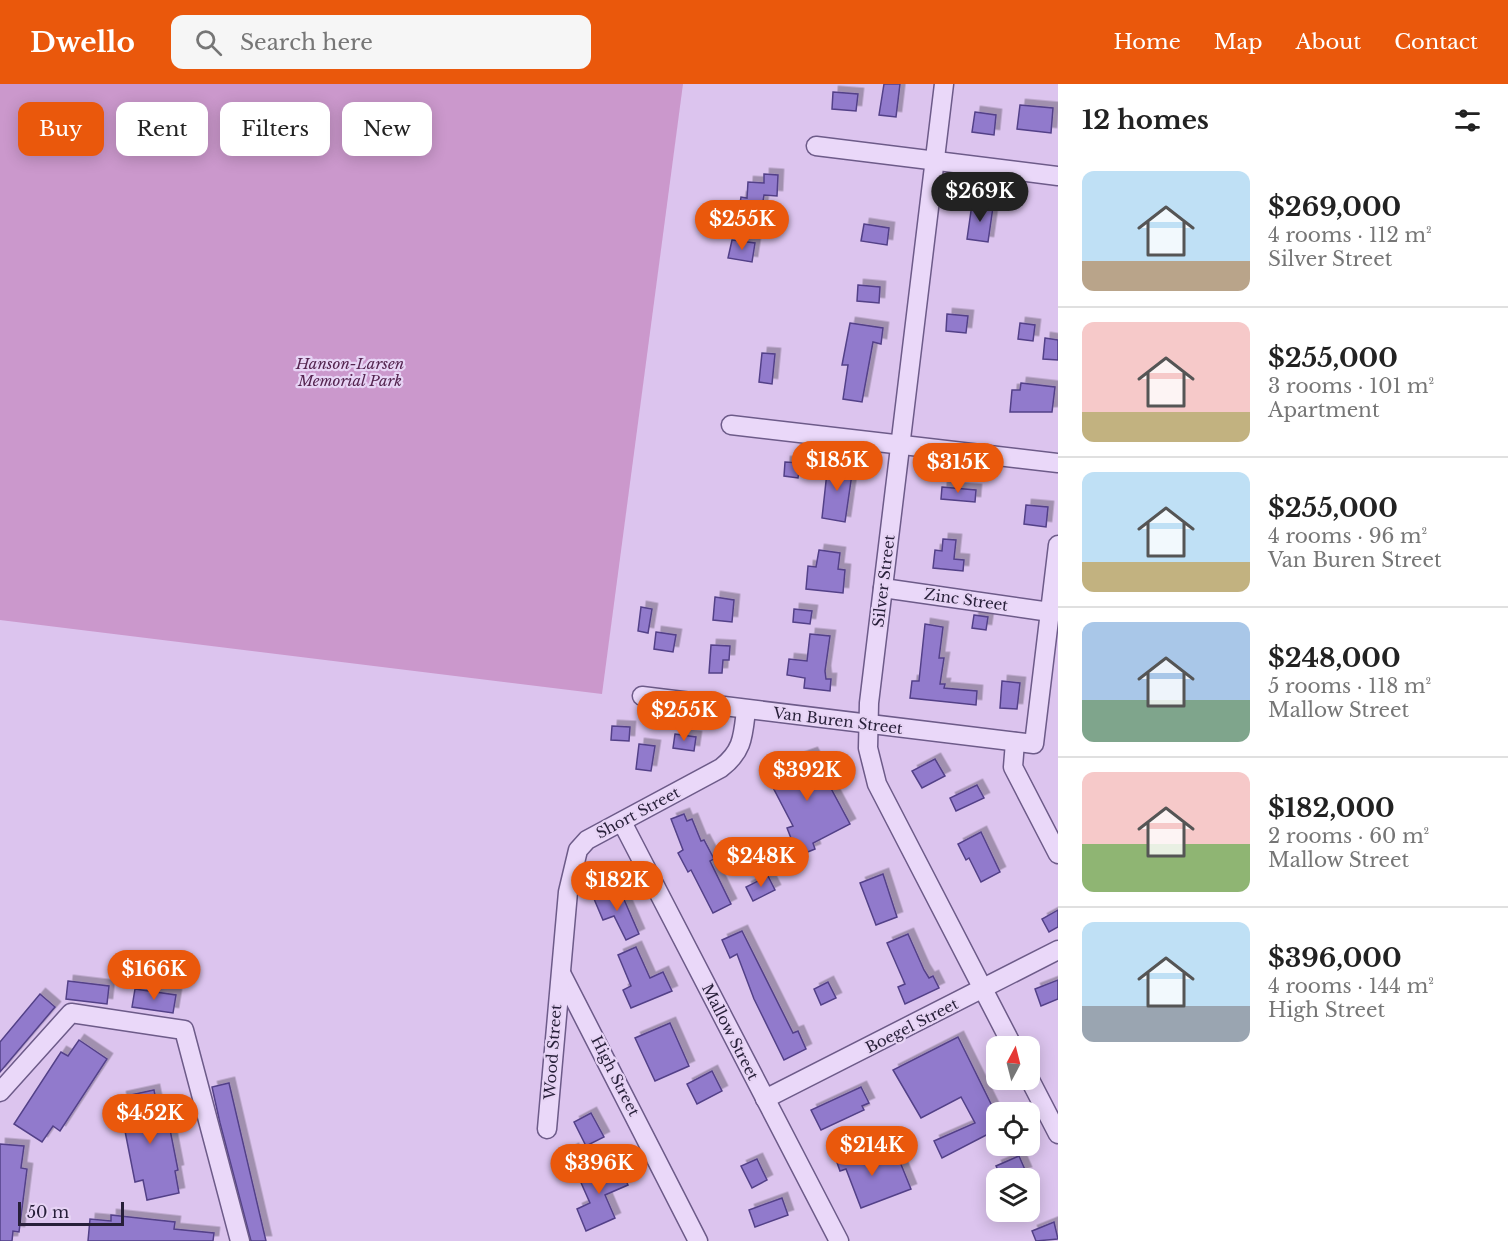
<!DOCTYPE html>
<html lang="en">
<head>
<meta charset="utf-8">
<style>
  body { margin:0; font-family:"Libre Baskerville",serif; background:#f6f6f6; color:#222; height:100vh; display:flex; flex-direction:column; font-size:22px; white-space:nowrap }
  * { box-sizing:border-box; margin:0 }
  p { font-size:20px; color:#767676 }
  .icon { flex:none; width:33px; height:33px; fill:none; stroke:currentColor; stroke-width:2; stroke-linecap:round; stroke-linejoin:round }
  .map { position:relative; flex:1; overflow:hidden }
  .side { display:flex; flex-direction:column; background:#fff; width:450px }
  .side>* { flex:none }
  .hud { position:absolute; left:18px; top:18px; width:570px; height:54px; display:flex; gap:12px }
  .needle { width:39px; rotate:7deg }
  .buttons { position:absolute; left:986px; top:952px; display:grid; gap:12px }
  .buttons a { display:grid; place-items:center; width:54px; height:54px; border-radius:12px; background:#fff; box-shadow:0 3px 15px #0003; font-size:30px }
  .scale { position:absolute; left:18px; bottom:15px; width:106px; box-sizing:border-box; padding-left:6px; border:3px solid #271f39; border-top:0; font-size:16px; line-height:21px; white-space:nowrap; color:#271f39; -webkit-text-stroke:4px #e7d4f5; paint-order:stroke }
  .price { position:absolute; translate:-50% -51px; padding:0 14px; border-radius:21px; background:#ea580c; color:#fff; font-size:20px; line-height:39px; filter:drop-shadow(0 2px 3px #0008) }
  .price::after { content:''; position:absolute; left:50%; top:36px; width:18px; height:14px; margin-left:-9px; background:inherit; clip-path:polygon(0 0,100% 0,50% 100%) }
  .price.on { background:#222; color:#fff }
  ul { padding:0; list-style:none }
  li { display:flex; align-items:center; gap:18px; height:150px; padding:0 24px }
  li+li { border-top:2px solid #e0e0e0 }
  li span { display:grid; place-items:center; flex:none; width:168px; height:120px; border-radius:12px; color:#555 }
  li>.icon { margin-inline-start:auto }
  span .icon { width:72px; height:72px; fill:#fffc; stroke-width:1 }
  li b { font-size:26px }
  h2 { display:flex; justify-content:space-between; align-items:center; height:72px; padding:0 24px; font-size:26px }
  .pill { padding:0 21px; border-radius:12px; background:#fff; box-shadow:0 3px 15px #0003; font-size:21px; line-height:54px }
  .pill.on { background:#ea580c; color:#fff }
  header { display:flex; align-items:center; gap:36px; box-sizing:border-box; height:84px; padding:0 30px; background:#ea580c; color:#fff }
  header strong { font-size:28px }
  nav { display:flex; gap:33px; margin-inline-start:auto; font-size:21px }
  .search { width:420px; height:54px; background:#f6f6f6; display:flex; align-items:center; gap:15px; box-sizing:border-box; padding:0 21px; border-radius:12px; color:#767676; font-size:22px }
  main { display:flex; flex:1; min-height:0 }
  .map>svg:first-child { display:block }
  .green { fill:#cb98cc }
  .building { fill:#917acc; stroke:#534188; stroke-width:1.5; filter:url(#shadow) }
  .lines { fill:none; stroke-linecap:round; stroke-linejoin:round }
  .minor-casing { stroke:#6d5b89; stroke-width:21 }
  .minor { stroke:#ead8f9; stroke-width:18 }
  .labels { text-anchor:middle; stroke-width:4.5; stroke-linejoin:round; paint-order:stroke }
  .park-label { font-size:15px; font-style:italic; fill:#552550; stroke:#e7d4f5 }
  .street-label { font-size:15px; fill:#271f39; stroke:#e7d4f5 }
</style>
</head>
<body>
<header>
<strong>Dwello</strong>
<div class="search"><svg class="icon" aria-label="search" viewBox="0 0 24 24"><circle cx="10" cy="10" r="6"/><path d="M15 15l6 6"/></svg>Search here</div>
<nav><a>Home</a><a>Map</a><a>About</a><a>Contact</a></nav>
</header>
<main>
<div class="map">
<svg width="1058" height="1157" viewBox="0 0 1058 1157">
  <defs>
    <filter id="shadow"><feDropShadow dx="5.5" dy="-5.5" stdDeviation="0" flood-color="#0004"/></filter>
  </defs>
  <rect width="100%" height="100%" fill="#dcc4ee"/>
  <path class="green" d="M0 0H683L602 610 0 536Z"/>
  <g class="building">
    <path d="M884 0H900L896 33 879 31Z"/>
    <path d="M833 8 858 10 856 27 832 25Z"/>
    <path d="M1020 21 1053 24 1051 49 1017 45Z"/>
    <path d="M975 28 996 31 994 51 972 48Z"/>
    <path d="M764 90 778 91 777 112 764 111 760 136 738 133 741 113 747 114 748 98 764 99Z"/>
    <path d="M972 120 993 123 988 158 967 155Z"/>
    <path d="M864 140 889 144 887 161 861 157Z"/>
    <path d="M732 156 755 159 752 178 728 174Z"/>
    <path d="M858 201 880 203 879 219 857 217Z"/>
    <path d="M947 230 968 232 966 249 946 247Z"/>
    <path d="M850 239 883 244 881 260 873 258 862 318 843 315 848 281H842Z"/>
    <path d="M1020 239 1035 241 1033 257 1018 255Z"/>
    <path d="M1045 254 1058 256V276L1043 275Z"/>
    <path d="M762 269 775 270 772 300 759 298Z"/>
    <path d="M1021 299 1055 303 1052 328H1010L1012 306H1020Z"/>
    <path d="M785 378 800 379 798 394 784 392Z"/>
    <path d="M828 379 853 383 845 438 822 434Z"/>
    <path d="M942 403 976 406 975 418 941 415Z"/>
    <path d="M1026 421 1048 423 1046 443 1024 440Z"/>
    <path d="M943 455 956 456 954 475 964 476 963 487 933 484 935 466 942 467Z"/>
    <path d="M819 466 840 469 838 485 845 486 843 509 806 505 808 482 816 483Z"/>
    <path d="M715 513 734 516 732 538 713 536Z"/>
    <path d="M641 523 652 525 648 549 638 547Z"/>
    <path d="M794 525 812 527 810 540 793 538Z"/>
    <path d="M974 531 988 533 986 546 972 544Z"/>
    <path d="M925 540 943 543 939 574H944L940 600H945L944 604 977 607 976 621 910 614 912 597H919Z"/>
    <path d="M656 548 676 551 673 568 654 565Z"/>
    <path d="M810 550 830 552 825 587 826 595H831L830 607 804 604 805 594 787 591 789 575 807 577Z"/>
    <path d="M711 561 730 562 729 576H723L722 589H709Z"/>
    <path d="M1002 597 1020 599 1017 625 1000 624Z"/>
    <path d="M612 642 630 643 629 657 611 656Z"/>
    <path d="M675 650 696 653 694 667 673 664Z"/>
    <path d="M639 660 655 662 651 687 636 685Z"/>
    <path d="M812 669 850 740 813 759 815 765 798 772 787 744 793 742 767 692 781 685 779 681Z"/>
    <path d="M935 675 945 692 922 704 912 687Z"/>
    <path d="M977 701 984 714 956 727 950 714Z"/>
    <path d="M684 730 687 737 692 735 701 757 704 756 714 775 710 777 731 820 713 829 691 786 688 788 678 769 683 766 671 735Z"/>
    <path d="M981 748 1000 788 981 798 969 774 966 776 958 760Z"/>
    <path d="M883 790 897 833 876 841 860 799Z"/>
    <path d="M768 792 775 806 753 817 746 803Z"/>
    <path d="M619 804 639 850 626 856 614 832 603 836 594 815Z"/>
    <path d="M1058 826V843L1049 848 1042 835Z"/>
    <path d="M742 847 793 949 798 947 806 965 784 976 754 915 737 870 730 874 722 856Z"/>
    <path d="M908 850 924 886 929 894 933 892 939 904 905 920 898 903 905 900 887 859Z"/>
    <path d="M636 863 650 894 663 888 672 907 631 924 623 906 631 902 618 871Z"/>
    <path d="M1058 896V915L1041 922 1035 905Z"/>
    <path d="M68 897 109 902 107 920 66 915Z"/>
    <path d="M828 898 836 914 821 921 814 905Z"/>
    <path d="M135 905 176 911 173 929 132 923Z"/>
    <path d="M40 910 55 923 0 988V958Z"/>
    <path d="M670 939 689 982 655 997 635 954Z"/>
    <path d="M958 953 996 1030V1046L942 1074 934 1057 975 1039 961 1013 921 1034 893 986Z"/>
    <path d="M79 956 107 975 60 1047 53 1042 42 1058 14 1040 61 968 68 972Z"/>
    <path d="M712 987 722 1007 697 1020 687 1000Z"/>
    <path d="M229 999 266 1157H251L220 1039 212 1003Z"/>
    <path d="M861 1003 869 1019 862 1022 864 1026 821 1046 811 1026Z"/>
    <path d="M154 1006 158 1026 166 1025 178 1086 175 1087 179 1109 147 1116 143 1096 135 1098 123 1037 126 1036 121 1013Z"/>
    <path d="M591 1029 604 1053 586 1062 574 1038Z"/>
    <path d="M0 1060 24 1062 21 1084 27 1085 19 1148 13 1147 12 1157H0Z"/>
    <path d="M860 1061 868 1084 898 1073 911 1105 861 1124 846 1085 840 1087 834 1070Z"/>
    <path d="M573 1065 582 1082 563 1093 553 1076Z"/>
    <path d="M1019 1072 1026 1088 1002 1095 996 1082Z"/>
    <path d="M757 1075 767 1096 752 1104 741 1082Z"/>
    <path d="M612 1082 615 1088 621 1085 628 1101 605 1111 615 1134 586 1147 577 1125 590 1119 578 1092 596 1084 598 1088Z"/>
    <path d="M782 1114 788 1131 755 1143 749 1126Z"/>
    <path d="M111 1131 175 1138 174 1145 214 1149 213 1157H88L90 1135 111 1137Z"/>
    <path d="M1054 1138 1058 1155 1036 1157 1032 1147Z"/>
  </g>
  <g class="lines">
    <g class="minor-casing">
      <g id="minor">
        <path d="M944 0 869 619 868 664 877 700 1013 963"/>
        <path d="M816 62 1058 92"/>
        <path d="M731 341 1058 379"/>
        <path d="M883 504 1050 528"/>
        <path d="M642 612 1034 660 1058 461"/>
        <path d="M1015 658 1013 683 1058 770"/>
        <path d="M622 738 839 1157"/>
        <path d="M562 891 698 1157"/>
        <path d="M1029 994 1058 1050"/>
        <path d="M0 1008 71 929 184 946 240 1157"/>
        <path d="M765 1015 1058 866"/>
        <path d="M547 1045 568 808 578 766 587 756 721 684C743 667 743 652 746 626"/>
      </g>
    </g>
    <use href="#minor" class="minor"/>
  </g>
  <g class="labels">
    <g class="park-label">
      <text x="350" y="285">Hanson-Larsen<tspan x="350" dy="17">Memorial Park</tspan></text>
    </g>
    <g class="street-label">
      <text transform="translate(884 497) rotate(-83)" y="5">Silver Street</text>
      <text transform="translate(966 516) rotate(8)" y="5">Zinc Street</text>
      <text transform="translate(838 637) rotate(7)" y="5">Van Buren Street</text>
      <text transform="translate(638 729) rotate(-28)" y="5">Short Street</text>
      <text transform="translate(912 942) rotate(-27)" y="5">Boegel Street</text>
      <text transform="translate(730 948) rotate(63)" y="5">Mallow Street</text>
      <text transform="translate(553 968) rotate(-86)" y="5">Wood Street</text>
      <text transform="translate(615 992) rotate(63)" y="5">High Street</text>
    </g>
  </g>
</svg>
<div class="buttons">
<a><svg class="needle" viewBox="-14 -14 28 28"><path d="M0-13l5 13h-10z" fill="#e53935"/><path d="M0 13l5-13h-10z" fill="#767676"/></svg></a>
<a><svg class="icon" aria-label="locate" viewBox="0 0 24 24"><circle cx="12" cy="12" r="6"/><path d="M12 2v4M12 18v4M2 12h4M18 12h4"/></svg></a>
<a><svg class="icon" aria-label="layers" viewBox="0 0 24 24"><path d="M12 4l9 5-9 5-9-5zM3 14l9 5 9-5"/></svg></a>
</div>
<div class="scale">50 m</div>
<b class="price on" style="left:980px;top:139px">$269K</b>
<b class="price" style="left:742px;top:167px">$255K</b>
<b class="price" style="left:837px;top:408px">$185K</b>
<b class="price" style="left:958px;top:410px">$315K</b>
<b class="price" style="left:684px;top:658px">$255K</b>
<b class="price" style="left:807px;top:718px">$392K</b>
<b class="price" style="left:761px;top:804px">$248K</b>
<b class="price" style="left:617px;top:828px">$182K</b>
<b class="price" style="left:154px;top:917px">$166K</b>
<b class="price" style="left:150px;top:1061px">$452K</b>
<b class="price" style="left:872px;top:1093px">$214K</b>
<b class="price" style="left:599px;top:1111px">$396K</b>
<div class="hud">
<a class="pill on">Buy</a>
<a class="pill">Rent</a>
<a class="pill">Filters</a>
<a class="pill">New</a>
</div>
</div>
<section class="side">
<h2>12 homes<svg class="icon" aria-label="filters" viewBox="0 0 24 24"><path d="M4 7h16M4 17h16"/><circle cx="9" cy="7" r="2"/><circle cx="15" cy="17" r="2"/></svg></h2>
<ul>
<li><span style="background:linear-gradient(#bfe0f5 75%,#b9a48a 0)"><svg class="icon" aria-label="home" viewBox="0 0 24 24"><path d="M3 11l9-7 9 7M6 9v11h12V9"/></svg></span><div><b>$269,000</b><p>4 rooms · 112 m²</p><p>Silver Street</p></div></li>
<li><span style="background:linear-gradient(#f6c9c9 75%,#c2b280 0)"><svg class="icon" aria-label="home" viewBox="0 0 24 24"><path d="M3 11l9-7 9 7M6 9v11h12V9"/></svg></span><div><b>$255,000</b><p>3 rooms · 101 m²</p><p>Apartment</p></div></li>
<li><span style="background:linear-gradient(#bfe0f5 75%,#c2b280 0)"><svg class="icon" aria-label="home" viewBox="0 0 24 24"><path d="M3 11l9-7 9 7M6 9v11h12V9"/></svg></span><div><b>$255,000</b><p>4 rooms · 96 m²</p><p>Van Buren Street</p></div></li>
<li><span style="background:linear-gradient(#a9c7e8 65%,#7fa58c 0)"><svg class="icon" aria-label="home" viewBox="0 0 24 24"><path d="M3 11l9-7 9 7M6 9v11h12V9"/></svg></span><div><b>$248,000</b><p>5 rooms · 118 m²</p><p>Mallow Street</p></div></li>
<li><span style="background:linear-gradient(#f6c9c9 60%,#8fb573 0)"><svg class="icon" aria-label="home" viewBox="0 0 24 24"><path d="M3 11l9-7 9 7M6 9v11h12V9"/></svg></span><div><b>$182,000</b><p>2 rooms · 60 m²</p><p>Mallow Street</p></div></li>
<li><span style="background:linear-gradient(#bfe0f5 70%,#9aa5b1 0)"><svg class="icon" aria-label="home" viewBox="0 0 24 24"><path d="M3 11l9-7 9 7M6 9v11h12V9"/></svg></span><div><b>$396,000</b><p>4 rooms · 144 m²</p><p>High Street</p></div></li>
</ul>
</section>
</main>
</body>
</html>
